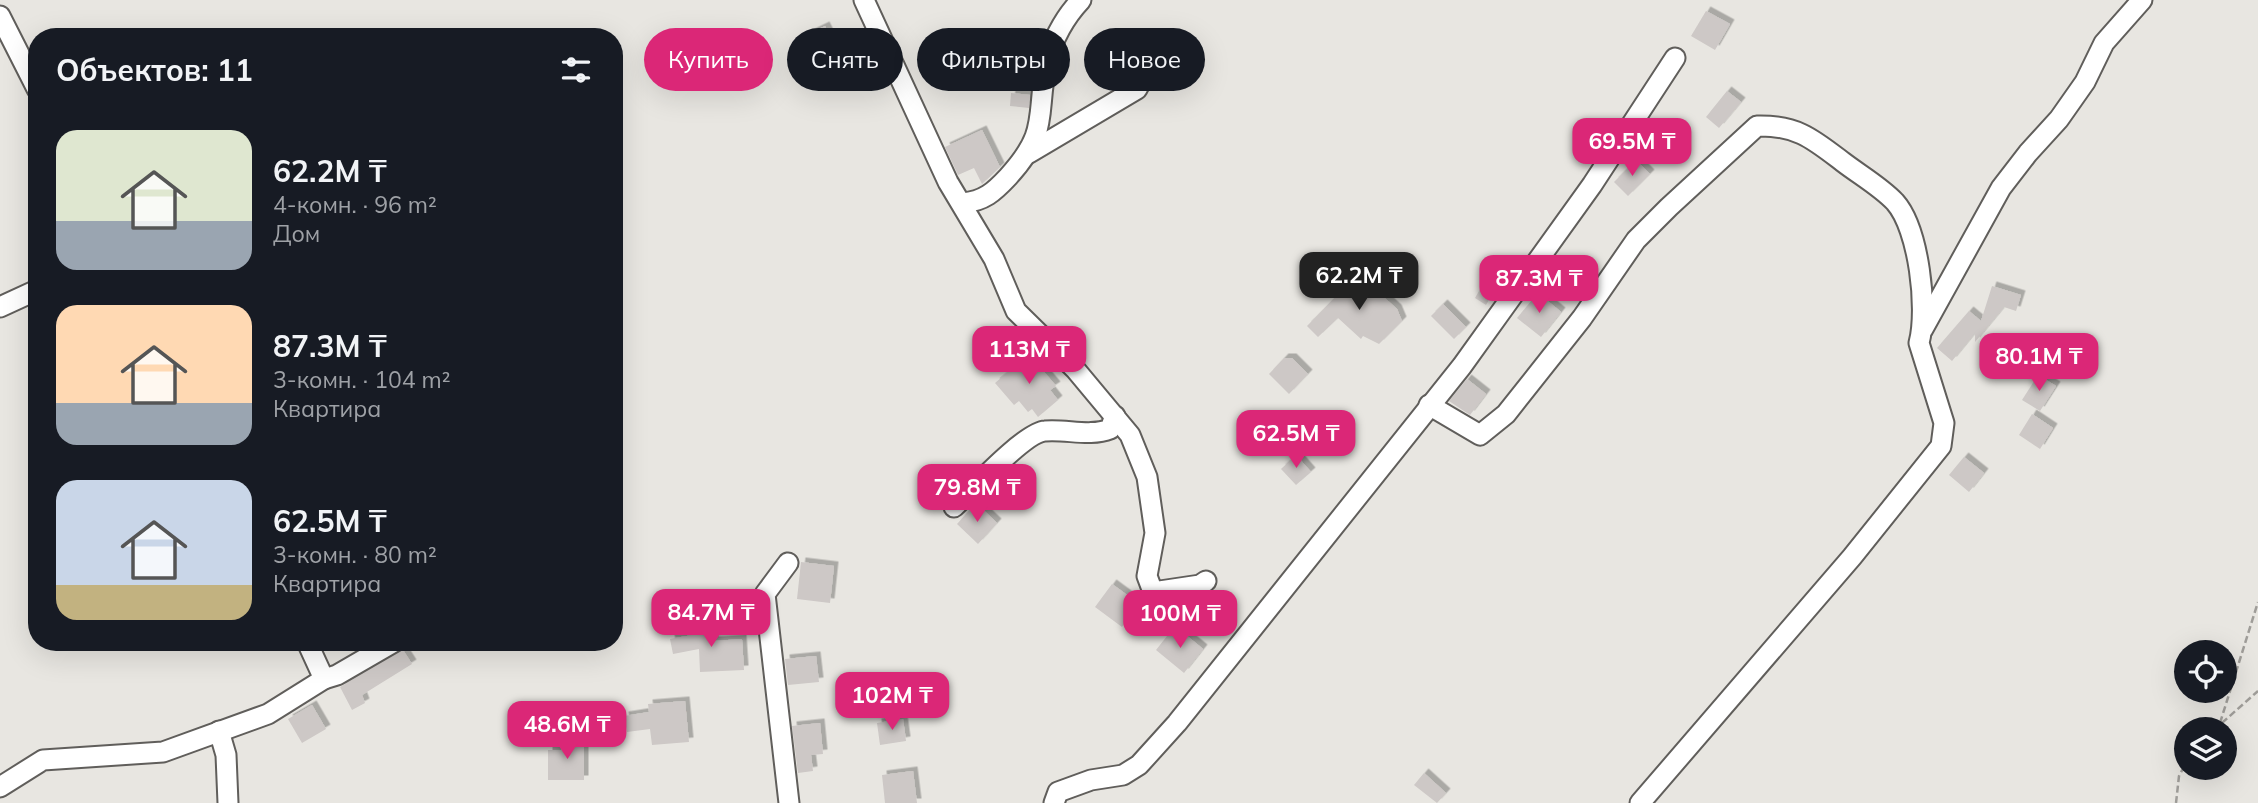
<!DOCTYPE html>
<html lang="ru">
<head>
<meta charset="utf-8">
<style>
  body { margin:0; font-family:Mulish,sans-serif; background:#20242c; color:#f1f3f6; height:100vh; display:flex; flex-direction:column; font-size:26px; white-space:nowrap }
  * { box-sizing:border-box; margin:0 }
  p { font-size:23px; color:#9ea1a6 }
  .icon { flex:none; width:38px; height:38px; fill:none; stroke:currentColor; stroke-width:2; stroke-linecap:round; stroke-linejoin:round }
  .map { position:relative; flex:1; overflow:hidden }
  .side { position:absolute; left:28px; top:28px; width:595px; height:623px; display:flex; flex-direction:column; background:#171b24; border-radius:28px; box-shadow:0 7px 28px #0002 }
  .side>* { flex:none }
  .hud { position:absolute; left:644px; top:28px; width:665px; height:63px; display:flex; gap:14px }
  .tools { position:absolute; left:2174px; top:640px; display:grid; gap:14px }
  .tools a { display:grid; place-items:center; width:63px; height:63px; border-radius:50%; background:#171b24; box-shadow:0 7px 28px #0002; font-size:35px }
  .price { position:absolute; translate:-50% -60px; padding:0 16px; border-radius:14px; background:#db2777; color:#fff; font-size:23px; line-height:46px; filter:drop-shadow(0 2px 4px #0008) }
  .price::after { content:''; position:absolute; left:50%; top:42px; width:21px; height:16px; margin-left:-10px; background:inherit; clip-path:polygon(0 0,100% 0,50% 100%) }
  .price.active { background:#222; color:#fff }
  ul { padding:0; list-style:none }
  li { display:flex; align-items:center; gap:21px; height:175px; padding:0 28px }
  li span { display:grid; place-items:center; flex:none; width:196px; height:140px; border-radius:21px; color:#555 }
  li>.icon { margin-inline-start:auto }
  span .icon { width:84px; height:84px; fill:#fffc; stroke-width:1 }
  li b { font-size:30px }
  h2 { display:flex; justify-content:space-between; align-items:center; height:84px; padding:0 28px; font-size:30px }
  .pill { padding:0 24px; border-radius:32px; background:#171b24; box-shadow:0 7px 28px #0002; font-size:24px; line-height:63px }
  .pill.active { background:#db2777; color:#fff }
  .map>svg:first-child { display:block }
  .building { fill:#cdc8c6; filter:url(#shadow) }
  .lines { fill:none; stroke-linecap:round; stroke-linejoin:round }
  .minor-casing { stroke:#605e5b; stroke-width:23 }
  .path { stroke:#9f9d99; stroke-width:2.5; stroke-dasharray:7 3.5; stroke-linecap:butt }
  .minor { stroke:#fff; stroke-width:19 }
</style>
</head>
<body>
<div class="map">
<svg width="2258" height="803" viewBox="0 0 2258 803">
  <defs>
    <filter id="shadow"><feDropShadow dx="4.5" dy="-4.5" stdDeviation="0" flood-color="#0004"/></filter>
  </defs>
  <rect width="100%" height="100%" fill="#e8e6e1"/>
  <g class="building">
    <path d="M1706 11 1730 24 1715 50 1691 36Z"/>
    <path d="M825 26 832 40 821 45 826 54 812 61 802 37Z"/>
    <path d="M672 37 680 52 666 60 658 46Z"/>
    <path d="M1727 91 1741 102 1719 128 1706 117Z"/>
    <path d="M1011 93 1030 95 1029 108 1010 106Z"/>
    <path d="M982 130 1000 167 982 184 974 168 958 175 945 147Z"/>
    <path d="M1636 160 1650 174 1628 196 1614 182Z"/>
    <path d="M1491 270 1503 276 1486 305 1475 298Z"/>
    <path d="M1358 274 1397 309 1402 321 1379 344 1363 336 1361 339 1338 318 1318 337 1307 326Z"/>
    <path d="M1992 286 2021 295 2016 311 2004 307 1975 342V333L1952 361 1937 348 1969 311 1981 321Z"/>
    <path d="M1538 293 1561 312 1541 337 1517 318Z"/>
    <path d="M1443 304 1466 327 1454 339 1431 316Z"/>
    <path d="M1029 354 1056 386 1050 390 1058 400 1038 417 1032 409 1028 412 1019 401 1014 405 995 383Z"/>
    <path d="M1284 358H1292L1308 374 1289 394 1269 374Z"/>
    <path d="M2038 375 2056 386 2040 411 2022 400Z"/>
    <path d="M1467 379 1486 394 1470 415 1449 401Z"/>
    <path d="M2032 414 2053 428 2040 449 2019 435Z"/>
    <path d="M1296 455 1311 472 1296 485 1281 469Z"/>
    <path d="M1964 457 1984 473 1969 492 1949 475Z"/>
    <path d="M976 503 997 523 978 544 957 524Z"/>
    <path d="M801 562 834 566 830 603 797 599Z"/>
    <path d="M1112 584 1138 603 1122 627 1095 607Z"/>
    <path d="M713 617 714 641 742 639 744 670 700 672 699 649 673 654 670 639 698 634 697 618Z"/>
    <path d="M1175 626 1203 649 1184 673 1156 650Z"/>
    <path d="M403 650 412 664 362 695 365 703 352 710 340 687Z"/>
    <path d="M816 656 819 682 788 685 785 659Z"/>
    <path d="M685 701 689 742 652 745 650 729 627 732 624 716 649 712 648 704Z"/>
    <path d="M312 705 326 729 302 743 288 719Z"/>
    <path d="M903 719 906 741 880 745 877 723Z"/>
    <path d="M820 723 823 754 811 755 813 771 798 773 792 726Z"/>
    <path d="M584 739V780H548V750H561V740Z"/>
    <path d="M913 771 917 803H885L882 775Z"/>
    <path d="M1424 773 1446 793 1437 803 1414 785Z"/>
  </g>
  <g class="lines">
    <g class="minor-casing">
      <g id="minor">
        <path d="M864 0 948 182 994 259 1016 311 1075 369 1130 435 1147 477 1155 533 1147 576 1153 592 1200 585 1206 581"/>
        <path d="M0 16 37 89"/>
        <path d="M1029 153 1137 89 1156 54"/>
        <path d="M963 203C984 201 994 192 1008 177 1051 130 1035 115 1047 62 1053 39 1065 17 1081 0"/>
        <path d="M0 307 37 290"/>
        <path d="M1923 329 2001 188 2028 153 2059 119 2085 82 2104 43 2142 0"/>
        <path d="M1429 405 1480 435 1506 414 1582 318 1636 240 1669 207 1757 126C1797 125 1813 139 1843 162 1860 175 1881 187 1895 202 1919 229 1928 309 1919 343L1944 423 1941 446 1852 557 1640 803"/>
        <path d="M954 507C971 491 1025 432 1045 431 1067 429 1090 437 1110 429L1115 416"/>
        <path d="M788 563 765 594 789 803"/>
        <path d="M324 679 337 675 394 642"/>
        <path d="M219 731 226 755 228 803"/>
        <path d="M0 787 43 760 163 752 268 714 324 679 307 642"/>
        <path d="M1054 803 1058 792 1091 780 1123 775 1139 765 1177 723 1462 366 1592 185 1675 58"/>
      </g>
    </g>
    <g class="path">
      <path d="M2220 723 2258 602"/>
      <path d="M2214 730 2258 691"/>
      <path d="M2176 803 2179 776 2186 763"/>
    </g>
    <use href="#minor" class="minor"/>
  </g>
</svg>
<div class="tools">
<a><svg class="icon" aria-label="locate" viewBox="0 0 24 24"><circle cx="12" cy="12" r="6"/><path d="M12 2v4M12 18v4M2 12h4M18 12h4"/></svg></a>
<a><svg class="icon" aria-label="layers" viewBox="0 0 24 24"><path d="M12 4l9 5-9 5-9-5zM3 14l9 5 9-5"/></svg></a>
</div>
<b class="price" style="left:1632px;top:178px">69.5M ₸</b>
<b class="price active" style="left:1359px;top:312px">62.2M ₸</b>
<b class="price" style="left:1539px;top:315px">87.3M ₸</b>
<b class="price" style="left:1029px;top:386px">113M ₸</b>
<b class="price" style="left:2039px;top:393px">80.1M ₸</b>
<b class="price" style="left:1296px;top:470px">62.5M ₸</b>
<b class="price" style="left:977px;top:524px">79.8M ₸</b>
<b class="price" style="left:711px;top:649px">84.7M ₸</b>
<b class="price" style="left:1180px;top:650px">100M ₸</b>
<b class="price" style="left:892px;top:732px">102M ₸</b>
<b class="price" style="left:567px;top:761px">48.6M ₸</b>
<div class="hud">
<a class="pill active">Купить</a>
<a class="pill">Снять</a>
<a class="pill">Фильтры</a>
<a class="pill">Новое</a>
</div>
<section class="side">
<h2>Объектов: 11<svg class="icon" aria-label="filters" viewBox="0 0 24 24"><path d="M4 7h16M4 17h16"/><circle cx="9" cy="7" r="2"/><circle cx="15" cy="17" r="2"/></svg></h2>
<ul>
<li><span style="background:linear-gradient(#dfe7d0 65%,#9aa5b1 0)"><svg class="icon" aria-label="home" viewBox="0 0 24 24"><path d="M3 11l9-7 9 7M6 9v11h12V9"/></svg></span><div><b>62.2M ₸</b><p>4-комн. · 96 m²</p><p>Дом</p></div></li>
<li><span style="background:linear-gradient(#ffd9b3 70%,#9aa5b1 0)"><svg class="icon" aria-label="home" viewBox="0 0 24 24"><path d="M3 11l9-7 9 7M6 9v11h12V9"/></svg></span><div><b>87.3M ₸</b><p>3-комн. · 104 m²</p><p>Квартира</p></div></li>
<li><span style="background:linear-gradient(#c9d6e8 75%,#c2b280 0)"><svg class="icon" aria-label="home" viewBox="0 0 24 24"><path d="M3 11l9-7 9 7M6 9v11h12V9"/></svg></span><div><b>62.5M ₸</b><p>3-комн. · 80 m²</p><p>Квартира</p></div></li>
</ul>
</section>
</div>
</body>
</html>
